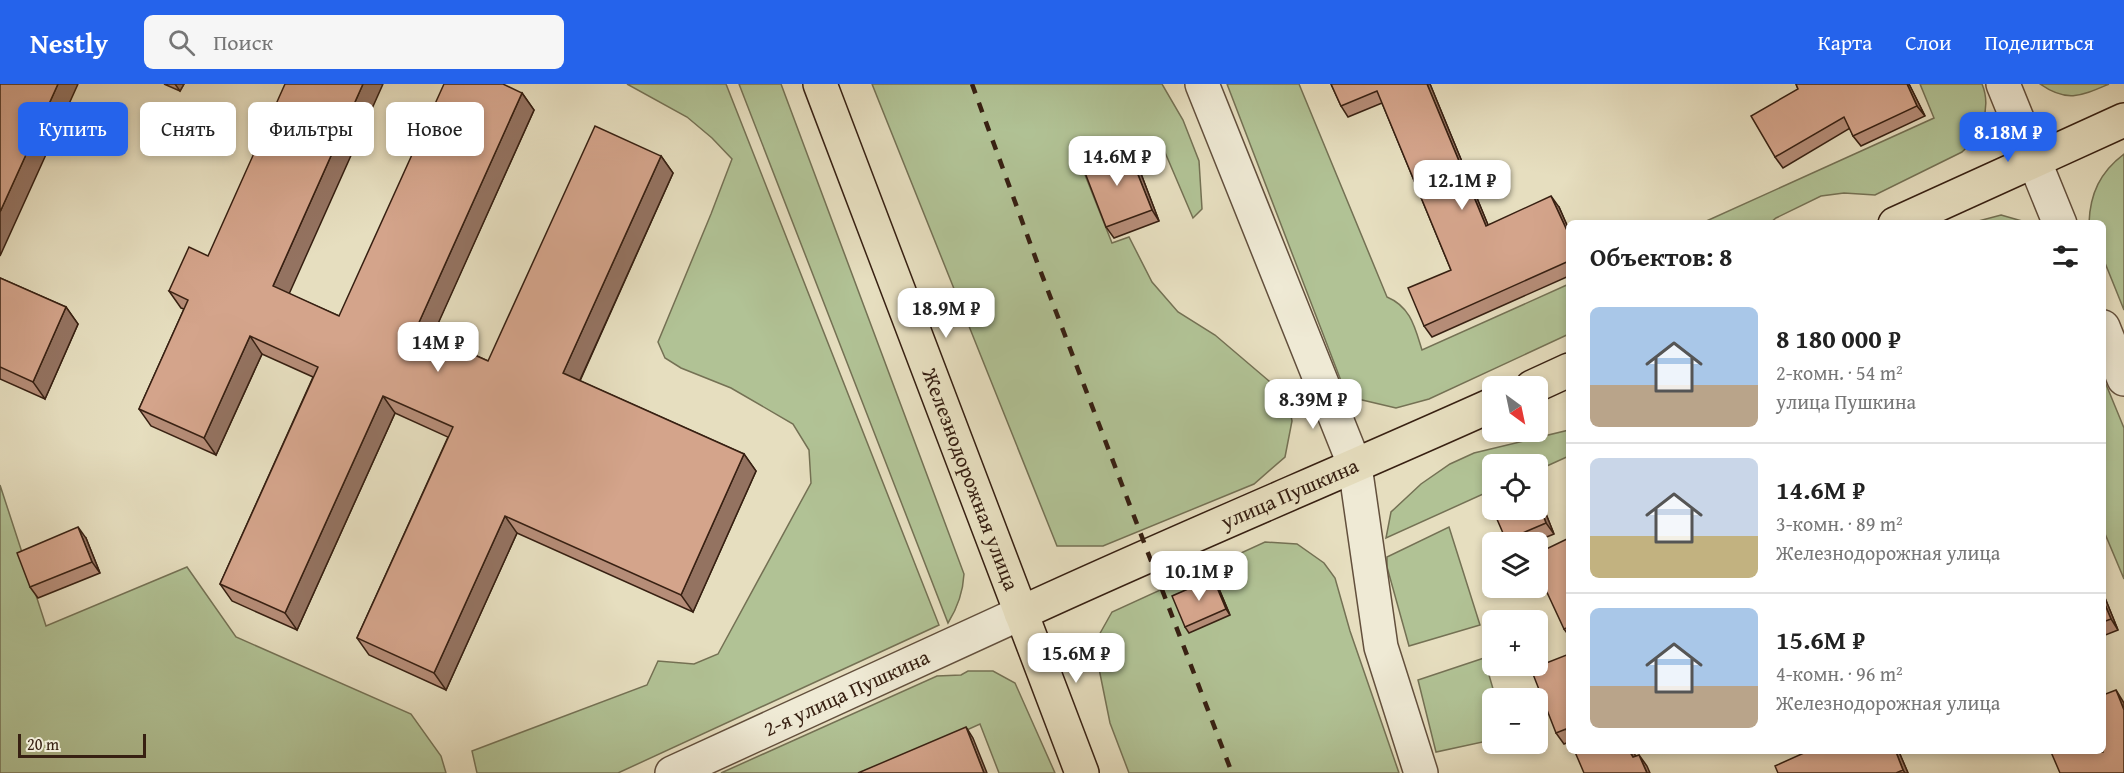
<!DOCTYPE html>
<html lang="ru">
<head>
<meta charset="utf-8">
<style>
  body { margin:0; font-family:"Gentium Book Plus",serif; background:#f6f6f6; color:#222; height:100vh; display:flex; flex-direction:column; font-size:22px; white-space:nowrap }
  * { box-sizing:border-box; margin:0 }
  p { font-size:20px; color:#767676 }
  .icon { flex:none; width:33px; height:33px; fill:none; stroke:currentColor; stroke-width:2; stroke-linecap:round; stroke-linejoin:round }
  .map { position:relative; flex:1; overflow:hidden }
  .side { position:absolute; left:1566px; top:136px; width:540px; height:534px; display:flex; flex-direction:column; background:#fff; border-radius:9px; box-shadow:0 3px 9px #0003 }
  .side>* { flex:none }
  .banner { position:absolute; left:18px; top:18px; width:570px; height:54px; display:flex; gap:12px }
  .needle { width:39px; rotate:147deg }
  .buttons { position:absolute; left:1482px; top:292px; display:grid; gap:12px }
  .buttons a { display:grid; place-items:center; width:66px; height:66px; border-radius:9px; background:#fff; box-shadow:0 3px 9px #0003; font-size:30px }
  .scale { position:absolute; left:18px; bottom:15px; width:128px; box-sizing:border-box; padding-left:6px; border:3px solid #372012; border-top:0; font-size:16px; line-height:21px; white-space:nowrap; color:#372012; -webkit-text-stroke:4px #efead5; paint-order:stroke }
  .price { position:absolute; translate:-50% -51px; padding:0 14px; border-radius:12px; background:#fff; color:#222; font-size:20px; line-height:39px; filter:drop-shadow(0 2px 3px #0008) }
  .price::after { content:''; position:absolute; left:50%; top:36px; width:18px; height:14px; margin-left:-9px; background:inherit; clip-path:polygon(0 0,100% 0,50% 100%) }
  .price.current { background:#2563eb; color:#fff }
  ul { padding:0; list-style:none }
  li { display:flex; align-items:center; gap:18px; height:150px; padding:0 24px }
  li+li { border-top:2px solid #e0e0e0 }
  li span { display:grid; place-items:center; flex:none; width:168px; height:120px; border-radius:9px; color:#555 }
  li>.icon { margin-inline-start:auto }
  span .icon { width:72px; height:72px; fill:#fffc; stroke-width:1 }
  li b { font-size:26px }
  h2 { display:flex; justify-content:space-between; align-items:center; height:72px; padding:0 24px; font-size:26px }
  .pill { padding:0 21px; border-radius:9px; background:#fff; box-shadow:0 3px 9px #0003; font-size:21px; line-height:54px }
  .pill.current { background:#2563eb; color:#fff }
  header { display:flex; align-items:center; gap:36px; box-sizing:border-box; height:84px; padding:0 30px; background:#2563eb; color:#fff }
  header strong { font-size:28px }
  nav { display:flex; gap:33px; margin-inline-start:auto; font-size:21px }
  .search { width:420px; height:54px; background:#f6f6f6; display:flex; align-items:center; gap:15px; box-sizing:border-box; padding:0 21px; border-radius:9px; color:#767676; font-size:22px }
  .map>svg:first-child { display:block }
  .green { fill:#b1c295; stroke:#747154; stroke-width:1.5 }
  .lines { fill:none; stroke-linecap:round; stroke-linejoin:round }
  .minor-casing { stroke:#63503d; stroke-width:36 }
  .major-casing { stroke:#372012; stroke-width:36 }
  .minor { stroke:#efead5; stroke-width:33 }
  .major { stroke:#e6debf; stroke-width:33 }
  .rail { stroke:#372012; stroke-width:4.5; stroke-dasharray:10 10; stroke-linecap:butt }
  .wall { fill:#b68d78; stroke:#372012; stroke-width:1.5 }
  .shaded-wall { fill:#947361; stroke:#372012; stroke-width:1.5 }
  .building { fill:#d4a48b; stroke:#372012; stroke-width:1.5 }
  .labels { text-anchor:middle; stroke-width:6; stroke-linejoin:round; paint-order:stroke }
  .street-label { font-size:21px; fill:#372012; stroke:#efead5 }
</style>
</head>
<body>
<header>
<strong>Nestly</strong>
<div class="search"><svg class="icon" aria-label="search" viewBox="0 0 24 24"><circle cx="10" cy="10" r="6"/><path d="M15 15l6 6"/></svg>Поиск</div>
<nav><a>Карта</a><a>Слои</a><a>Поделиться</a></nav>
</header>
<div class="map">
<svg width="2124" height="689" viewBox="0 0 2124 689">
  <rect width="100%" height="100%" fill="#e6debf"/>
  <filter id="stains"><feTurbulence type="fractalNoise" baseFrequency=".00333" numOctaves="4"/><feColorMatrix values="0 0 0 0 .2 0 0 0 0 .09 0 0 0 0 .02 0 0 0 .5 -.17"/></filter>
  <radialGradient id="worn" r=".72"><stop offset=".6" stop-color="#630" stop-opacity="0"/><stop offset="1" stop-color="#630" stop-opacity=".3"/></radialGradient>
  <g class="green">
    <path d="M627 0H726L939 541 618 689H477L472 667 647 601 658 577 694 580 718 570 811 399 809 366 793 340 731 304 681 284 665 274 658 258 711 130 732 75 712 54 687 33Z"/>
    <path d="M739 0H781L964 490C963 509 958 523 948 539Z"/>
    <path d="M872 0H1162L1183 36 1199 77 1202 125 1193 134 1161 59 1085 91 1112 159 1129 153 1152 198 1178 228 1215 251 1269 297 1288 315 1292 337 1285 373 1254 400 1103 462H1057Z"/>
    <path d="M1227 0H1299L1387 213C1411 223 1415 244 1422 266L1569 200V250L1429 315 1396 324 1358 315 1343 302Z"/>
    <path d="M1920 0H1982C1992 24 1981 52 1962 68L1875 111 1844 109 1821 112 1776 134 1770 139H1702L1934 34Z"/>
    <path d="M2040 0H2109C2081 12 2067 19 2040 0Z"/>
    <path d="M2124 70V226L2103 174V140L2089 139C2090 110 2100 88 2124 70Z"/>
    <path d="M2001 131 2029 139H1971Z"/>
    <path d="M2103 293 2124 344V495L2103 445Z"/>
    <path d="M1569 346V372L1538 386V381H1492V406L1386 454 1391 428 1421 400 1450 380 1474 369Z"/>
    <path d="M0 401 46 542 187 483 236 553 411 630 441 672 446 689H0Z"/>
    <path d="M1449 443 1480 541 1409 562 1387 483V473Z"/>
    <path d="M1265 458 1297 460 1324 479 1335 494 1350 547 1399 689H1129L1110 639 1094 560 1112 528Z"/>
    <path d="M1484 574 1496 615H1492V656L1436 668 1418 596Z"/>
    <path d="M968 587H993L1015 599 1055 689H999L980 640 871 689H721L937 592 961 591Z"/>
  </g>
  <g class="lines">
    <g class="minor-casing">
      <g id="minor">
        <path d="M1202 0 1355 382 1381 563 1421 689"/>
        <path d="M2003 0 2060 140"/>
        <path d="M2103 243 2124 295"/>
        <path id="s1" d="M672 689 1021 529"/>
      </g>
    </g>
    <g class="major-casing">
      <g id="major">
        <path id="s2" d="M820 0 1082 689"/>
        <path d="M1895 140 2124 36"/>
        <path d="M1532 303 1569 286"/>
        <path id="s3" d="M1021 529C1177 457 1336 391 1492 321"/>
      </g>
    </g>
    <use href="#minor" class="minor"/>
    <use href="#major" class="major"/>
    <path class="rail" d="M972 0 1037 178 1232 689"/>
  </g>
  <g class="wall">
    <path d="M164 0H184L180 7Z"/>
    <path d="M1331 0H1430L1488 141 1559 123 1569 146V192L1432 253 1424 242 1451 186 1382 19 1348 33 1341 22Z"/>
    <path d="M1796 0H1909L1925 32 1861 62 1853 52 1850 44 1783 84 1775 73 1798 5Z"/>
    <path d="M522 9 534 26 432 252 488 277 661 72 673 89 580 297 744 370 756 387 693 528 517 449 446 606 369 571 357 554 448 353 395 329 297 546 232 517 220 500 313 293 262 270 216 371 151 342 139 325 184 225 181 224 169 207 289 210 339 232Z"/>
    <path d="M1135 74 1159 137 1114 154 1106 143Z"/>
    <path d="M0 194 66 223 78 240 45 315 0 295Z"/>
    <path d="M1538 410 1554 450 1532 459H1508L1506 456 1538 426Z"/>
    <path d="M86 454 100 489 38 514 30 503Z"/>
    <path d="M1569 454V552L1564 545Z"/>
    <path d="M1213 494 1217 500 1230 531 1189 549 1185 543Z"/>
    <path d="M2103 509 2118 546 2103 552Z"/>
    <path d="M1569 570V658L1564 660 1556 649Z"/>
    <path d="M1806 668H1899L1908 689H1778Z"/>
  </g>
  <g class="shaded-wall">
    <path d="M58 0H78L0 172V128Z"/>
    <path d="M175 0H184L180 7Z"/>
    <path d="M363 0H383L285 219 273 202Z"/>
    <path d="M1427 0H1430L1493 153 1486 142Z"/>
    <path d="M1907 0H1909L1925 32 1917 22Z"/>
    <path d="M522 9 534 26 428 262 416 245Z"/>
    <path d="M1127 63 1135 74 1159 137 1152 126Z"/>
    <path d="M661 72 673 89 575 307 563 289Z"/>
    <path d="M1551 112 1559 123 1569 146V151Z"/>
    <path d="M66 223 78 240 45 315 33 298Z"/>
    <path d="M250 252 262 270 216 371 204 354Z"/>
    <path d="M383 312 395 329 297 546 285 529Z"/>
    <path d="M744 370 756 387 693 528 681 511Z"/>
    <path d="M1538 410 1554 450 1546 439 1538 417Z"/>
    <path d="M505 432 517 449 446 606 434 589Z"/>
    <path d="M78 443 86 454 100 489 92 478Z"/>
    <path d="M1213 494 1217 500 1230 531 1226 525Z"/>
    <path d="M2103 509 2118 546 2111 535 2103 516Z"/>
    <path d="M2116 606 2124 619V626Z"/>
    <path d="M966 643 973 654 987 689H984Z"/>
    <path d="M1630 668H1634L1640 684 1633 673Z"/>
    <path d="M1896 668H1899L1908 689H1905L1903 686Z"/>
    <path d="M1639 671 1647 682 1650 689H1647Z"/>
  </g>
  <g class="building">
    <path d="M0 0H58L0 128Z"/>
    <path d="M285 0H363L273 202 339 232 444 0H503L522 9 416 245 488 277 595 42 661 72 563 289 744 370 681 511 505 432 434 589 357 554 453 343 383 312 285 529 220 500 318 283 250 252 204 354 139 325 188 216 169 207 189 163 208 172Z"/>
    <path d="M1331 0H1427L1486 142 1551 112 1569 151V177L1424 242 1408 204 1451 186 1377 7 1341 22Z"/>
    <path d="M1796 0H1907L1917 22 1853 52 1844 33 1775 73 1751 32 1798 5Z"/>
    <path d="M1127 63 1152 126 1106 143 1082 81Z"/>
    <path d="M0 194 66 223 33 298 0 283Z"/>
    <path d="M1492 404V424L1485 407Z"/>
    <path d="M1538 417 1546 439 1506 456 1493 426H1538Z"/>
    <path d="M78 443 92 478 30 503 17 469Z"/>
    <path d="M1569 454V543L1564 545 1538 489V469Z"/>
    <path d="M1213 494 1226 525 1185 543 1172 512Z"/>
    <path d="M2103 516 2111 535 2103 538Z"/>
    <path d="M1569 570V652L1566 645 1556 649 1531 585Z"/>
    <path d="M2116 606 2124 626V689H2060L2051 668H2103V611Z"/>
    <path d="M966 643 984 689H858Z"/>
    <path d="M1575 668H1630L1633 673 1639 671 1647 689H1584Z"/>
    <path d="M1806 668H1896L1903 686 1896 689H1778L1775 682Z"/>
  </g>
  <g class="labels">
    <g class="street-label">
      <text dy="7" stroke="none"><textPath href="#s2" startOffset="423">Железнодорожная улица</textPath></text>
      <text dy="7" stroke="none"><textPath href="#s3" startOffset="294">улица Пушкина</textPath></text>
      <text dy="7" stroke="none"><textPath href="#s1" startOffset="192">2-я улица Пушкина</textPath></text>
    </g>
  </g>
  <rect width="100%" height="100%" filter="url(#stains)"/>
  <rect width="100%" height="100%" fill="url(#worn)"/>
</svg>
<div class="buttons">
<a><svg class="needle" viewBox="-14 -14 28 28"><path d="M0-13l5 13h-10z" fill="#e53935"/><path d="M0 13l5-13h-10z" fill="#767676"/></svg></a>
<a><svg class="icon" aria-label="locate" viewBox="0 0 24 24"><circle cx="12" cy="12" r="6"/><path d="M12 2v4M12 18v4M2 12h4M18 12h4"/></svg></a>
<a><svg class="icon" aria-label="layers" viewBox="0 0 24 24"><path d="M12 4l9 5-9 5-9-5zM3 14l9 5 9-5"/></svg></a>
<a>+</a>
<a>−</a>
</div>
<div class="scale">20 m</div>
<b class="price current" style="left:2008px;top:79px">8.18M ₽</b>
<b class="price" style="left:1117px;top:103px">14.6M ₽</b>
<b class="price" style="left:1462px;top:127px">12.1M ₽</b>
<b class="price" style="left:946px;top:255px">18.9M ₽</b>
<b class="price" style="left:438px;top:289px">14M ₽</b>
<b class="price" style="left:1313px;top:346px">8.39M ₽</b>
<b class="price" style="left:1199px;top:518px">10.1M ₽</b>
<b class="price" style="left:1076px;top:600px">15.6M ₽</b>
<div class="banner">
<a class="pill current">Купить</a>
<a class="pill">Снять</a>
<a class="pill">Фильтры</a>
<a class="pill">Новое</a>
</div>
<section class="side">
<h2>Объектов: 8<svg class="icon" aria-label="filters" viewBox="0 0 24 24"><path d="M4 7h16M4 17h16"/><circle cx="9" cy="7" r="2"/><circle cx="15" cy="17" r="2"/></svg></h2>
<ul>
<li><span style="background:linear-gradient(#a9c7e8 65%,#b9a48a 0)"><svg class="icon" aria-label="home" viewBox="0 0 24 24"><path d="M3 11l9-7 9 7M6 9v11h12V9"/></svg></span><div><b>8 180 000 ₽</b><p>2-комн. · 54 m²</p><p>улица Пушкина</p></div></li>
<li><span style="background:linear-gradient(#c9d6e8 65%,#c2b280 0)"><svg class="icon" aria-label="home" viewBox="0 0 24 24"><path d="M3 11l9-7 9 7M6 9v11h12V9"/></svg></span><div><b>14.6M ₽</b><p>3-комн. · 89 m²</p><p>Железнодорожная улица</p></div></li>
<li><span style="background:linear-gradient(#a9c7e8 65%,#b9a48a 0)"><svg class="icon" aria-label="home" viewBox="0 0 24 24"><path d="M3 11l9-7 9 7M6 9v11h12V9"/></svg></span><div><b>15.6M ₽</b><p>4-комн. · 96 m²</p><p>Железнодорожная улица</p></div></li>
</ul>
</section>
</div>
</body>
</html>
